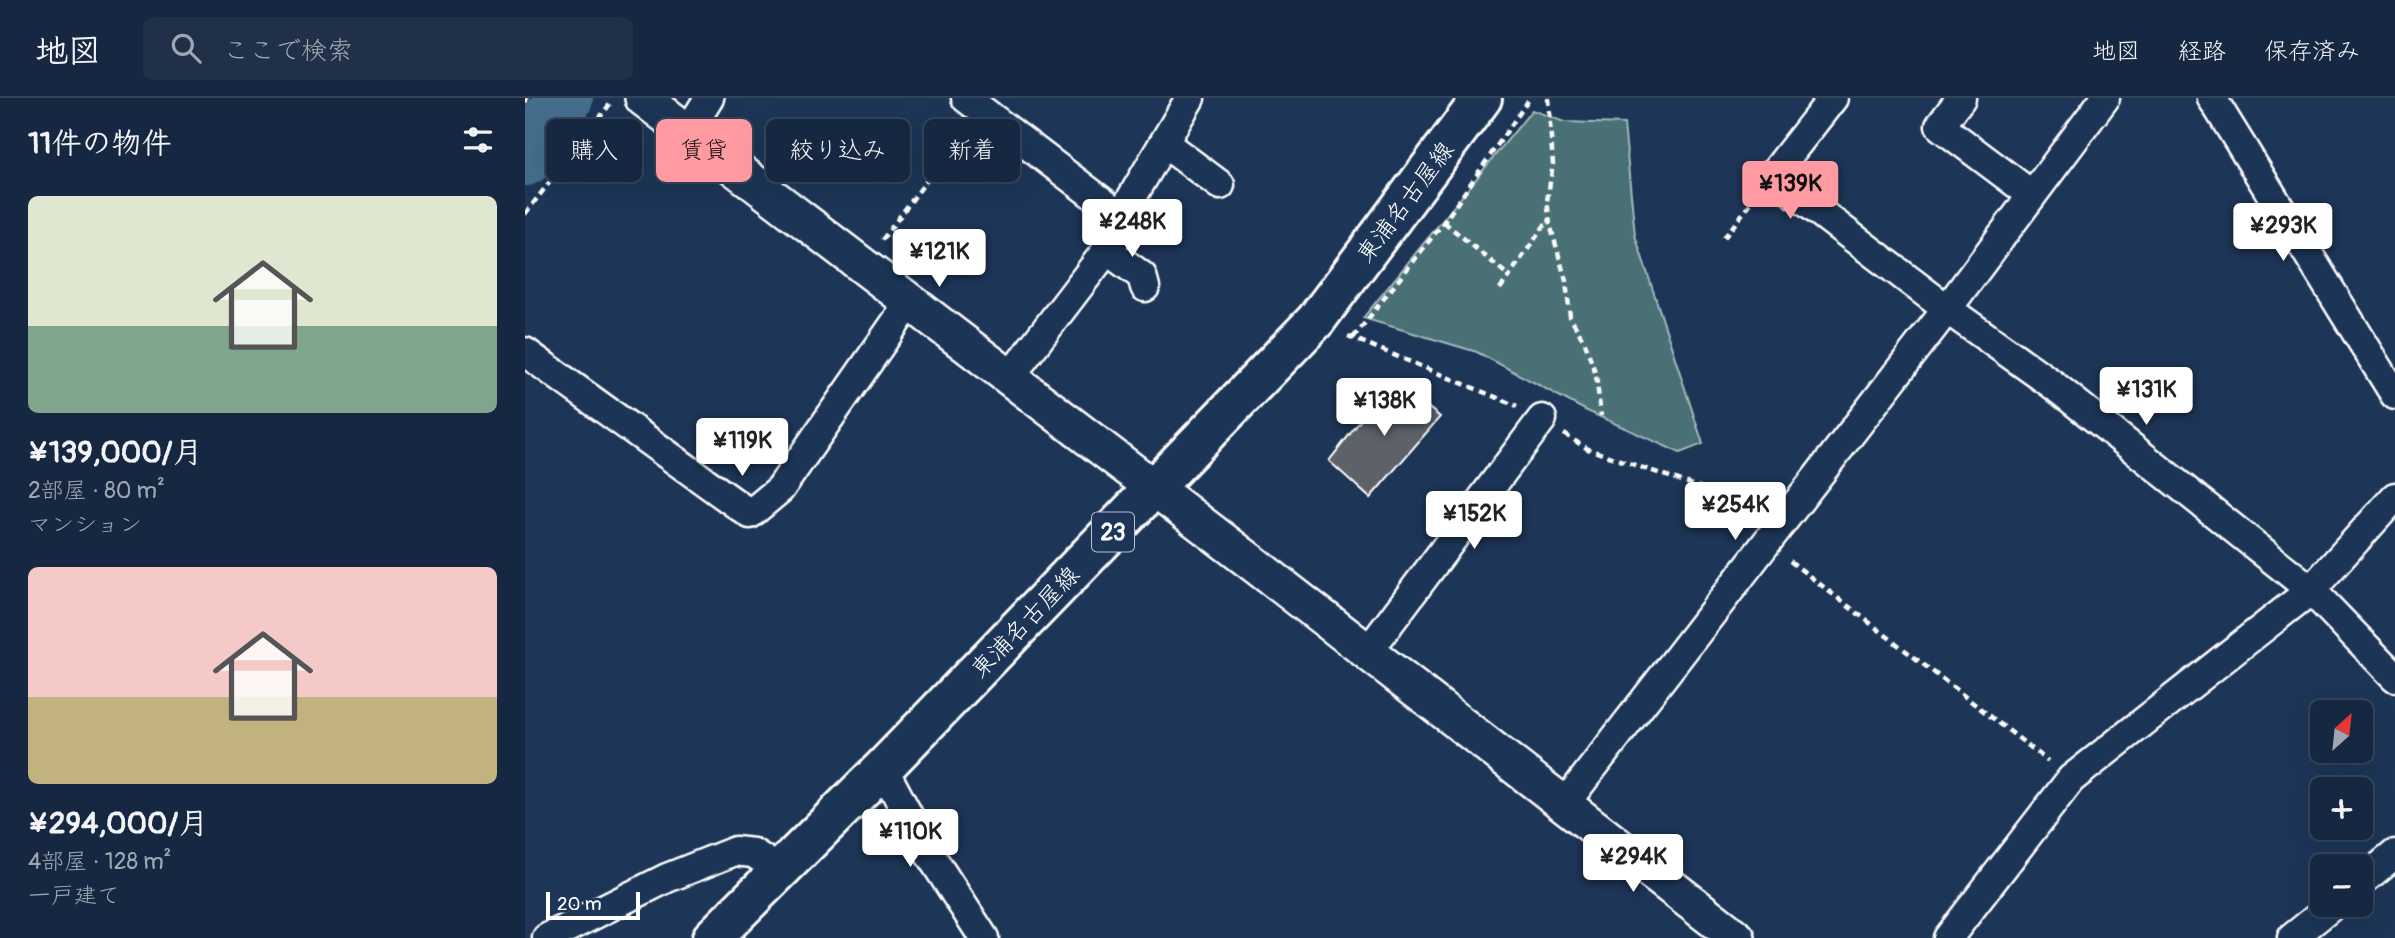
<!DOCTYPE html>
<html lang="ja">
<head>
<meta charset="utf-8">
<style>
  body { margin:0; font-family:Pangolin,"Klee One",sans-serif; background:#1f3048; color:#f1f3f6; height:100vh; display:flex; flex-direction:column; font-size:26px; white-space:nowrap }
  * { box-sizing:border-box; margin:0 }
  p { font-size:23px; color:#9ea6b1 }
  .icon { flex:none; width:38px; height:38px; fill:none; stroke:currentColor; stroke-width:2; stroke-linecap:round; stroke-linejoin:round }
  .map { position:relative; flex:1; overflow:hidden }
  .drawer { display:flex; flex-direction:column; background:#162841; width:525px }
  .drawer>* { flex:none }
  .guide { position:absolute; left:21px; top:21px; width:665px; height:63px; display:flex; gap:14px }
  .needle { width:46px; rotate:27deg }
  .buttons { position:absolute; left:1785px; top:602px; display:grid; gap:14px }
  .buttons a { display:grid; place-items:center; width:63px; height:63px; border-radius:10px; background:#162841; box-shadow:0 7px 28px #0002,0 0 0 2px #35445a; font-size:35px }
  .scale { position:absolute; left:21px; bottom:18px; width:94px; box-sizing:border-box; padding-left:7px; border:4px solid #fff; border-top:0; font-size:19px; line-height:24px; white-space:nowrap; color:#fff; -webkit-text-stroke:5px #1d3557; paint-order:stroke }
  .price { position:absolute; translate:-50% -60px; padding:0 16px; border-radius:7px; background:#fff; color:#222; font-size:23px; line-height:46px; filter:drop-shadow(0 2px 4px #0008) }
  .price::after { content:''; position:absolute; left:50%; top:42px; width:21px; height:16px; margin-left:-10px; background:inherit; clip-path:polygon(0 0,100% 0,50% 100%) }
  .price.selected { background:#ff9aa2; color:#111 }
  ul { padding:0; list-style:none }
  li { display:grid; align-content:center; gap:14px; height:371px; padding:0 28px }
  li span { display:grid; place-items:center; height:217px; border-radius:10px; color:#555 }
  li>.icon { margin-inline-start:auto }
  span .icon { width:126px; height:126px; fill:#fffc; stroke-width:1 }
  li b { font-size:30px }
  h2 { display:flex; justify-content:space-between; align-items:center; height:84px; padding:0 28px; font-size:30px }
  .chip { padding:0 24px; border-radius:10px; background:#162841; box-shadow:0 7px 28px #0002,0 0 0 2px #35445a; font-size:24px; line-height:63px }
  .chip.selected { background:#ff9aa2; color:#111 }
  header { display:flex; align-items:center; gap:42px; box-sizing:border-box; height:98px; padding:0 35px; background:#162841; border-bottom:2px solid #35445a }
  header strong { font-size:33px }
  nav { display:flex; gap:38px; margin-inline-start:auto; font-size:24px }
  .search { width:490px; height:63px; background:#1f3048; display:flex; align-items:center; gap:18px; box-sizing:border-box; padding:0 24px; border-radius:10px; color:#9ea6b1; font-size:26px }
  main { display:flex; flex:1; min-height:0 }
  .map>svg:first-child { display:block }
  .green { fill:#487074; stroke:#a4b8ba; stroke-width:2 }
  .lines { fill:none; stroke-linecap:round; stroke-linejoin:round }
  .canal { stroke:#456e8d; stroke-width:33 }
  .river { stroke:#456e8d; stroke-width:56 }
  .building { fill:#5d6268; stroke:#fff; stroke-width:2 }
  .minor-casing { stroke:#fff; stroke-width:33 }
  .tertiary-casing { stroke:#fff; stroke-width:40 }
  .primary-casing { stroke:#fff; stroke-width:44 }
  .path { stroke:#fff; stroke-width:4.5; stroke-dasharray:7 5; stroke-linecap:butt }
  .minor { stroke:#1d3557; stroke-width:28 }
  .tertiary { stroke:#1d3557; stroke-width:35 }
  .primary { stroke:#1d3557; stroke-width:38 }
  .labels { text-anchor:middle; stroke-width:6; stroke-linejoin:round; paint-order:stroke }
  .shield { fill:#1d3557; stroke:#bbc2cd; stroke-width:2 }
  .shield-label { font-size:23px; font-weight:bold; fill:#fff }
  .street-label { font-size:24px; fill:#fff; stroke:#1d3557 }
</style>
</head>
<body>
<header>
<strong>地図</strong>
<div class="search"><svg class="icon" aria-label="search" viewBox="0 0 24 24"><circle cx="10" cy="10" r="6"/><path d="M15 15l6 6"/></svg>ここで検索</div>
<nav><a>地図</a><a>経路</a><a>保存済み</a></nav>
</header>
<main>
<section class="drawer">
<h2>11件の物件<svg class="icon" aria-label="filters" viewBox="0 0 24 24"><path d="M4 7h16M4 17h16"/><circle cx="9" cy="7" r="2"/><circle cx="15" cy="17" r="2"/></svg></h2>
<ul>
<li><span style="background:linear-gradient(#dfe7d0 60%,#7fa58c 0)"><svg class="icon" aria-label="home" viewBox="0 0 24 24"><path d="M3 11l9-7 9 7M6 9v11h12V9"/></svg></span><div><b>¥139,000/月</b><p>2部屋 · 80 m²</p><p>マンション</p></div></li>
<li><span style="background:linear-gradient(#f6c9c9 60%,#c2b280 0)"><svg class="icon" aria-label="home" viewBox="0 0 24 24"><path d="M3 11l9-7 9 7M6 9v11h12V9"/></svg></span><div><b>¥294,000/月</b><p>4部屋 · 128 m²</p><p>一戸建て</p></div></li>
</ul>
</section>
<div class="map">
<svg width="1870" height="840" viewBox="0 0 1870 840">
  <rect width="100%" height="100%" fill="#1d3557"/>
  <filter id="ink" filterUnits="userSpaceOnUse"><feTurbulence type="fractalNoise" baseFrequency=".0143" numOctaves="2"/><feDisplacementMap in="SourceGraphic" scale="14" xChannelSelector="R" yChannelSelector="G"/><feConvolveMatrix kernelMatrix="1 2 1 2 8 2 1 2 1" color-interpolation-filters="sRGB"/></filter>
  <g filter="url(#ink)">
    <path class="green" d="M1007 12 1039 24 1099 26 1110 137 1178 346 1155 355 1060 312 952 254 838 220Z"/>
    <g class="lines">
      <path class="canal" d="M0 56 2 58"/>
      <path class="river" d="M0 60 40 0"/>
    </g>
    <path class="building" d="M868 281 915 319 845 400 804 363Z"/>
    <g class="lines">
      <g class="minor-casing">
        <g id="minor">
          <path d="M441 0 596 118"/>
          <path d="M1308 0 1247 78 1422 211 1527 286 1786 492 1870 579"/>
          <path d="M1436 0 1415 28 1507 97"/>
          <path d="M1687 0 1870 297"/>
          <path d="M163 34 184 0"/>
          <path d="M639 45 695 87"/>
          <path d="M583 153 617 178 620 189"/>
          <path d="M0 254 225 416 255 391 385 204"/>
          <path d="M484 280 594 136 596 118 665 0"/>
          <path d="M842 555 1017 321"/>
          <path d="M358 670 400 749 459 840"/>
          <path d="M1038 708 1422 211 1580 0"/>
          <path d="M1836 784 1870 756"/>
          <path d="M22 840 142 780 210 753 228 755 255 772"/>
          <path d="M1423 840 1546 681 1786 492 1870 399"/>
          <path d="M1767 840 1808 807"/>
        </g>
      </g>
      <g class="tertiary-casing">
        <path id="tertiary" d="M118 0 734 470 1212 840"/>
      </g>
      <g class="primary-casing">
        <path id="primary" d="M187 840 358 670 791 222 957 0"/>
      </g>
      <g class="path">
        <path d="M1023 0 1028 66 1022 103 1025 126 1041 183 1045 219 1060 245 1071 277 1076 318"/>
        <path d="M0 5 2 0"/>
        <path d="M0 116 85 6"/>
        <path d="M919 124 984 178"/>
        <path d="M1199 140 1229 101"/>
        <path d="M357 142 438 34"/>
        <path d="M975 191 1019 128 1025 126"/>
        <path d="M823 238 992 308"/>
        <path d="M828 240 919 124 1005 0"/>
        <path d="M1039 336 1063 351 1177 390 1220 426"/>
        <path d="M1265 463 1523 663"/>
      </g>
      <use href="#minor" class="minor"/>
      <use href="#tertiary" class="tertiary"/>
      <use href="#primary" class="primary"/>
    </g>
  </g>
  <g class="labels">
    <rect class="shield" x="567" y="414.5" width="42" height="39" rx="5"/>
    <g class="shield-label">
      <text x="588" y="442">23</text>
    </g>
    <g class="street-label">
      <text transform="translate(880 104) rotate(-53)" y="8">東浦名古屋線</text>
      <text transform="translate(500 524) rotate(-46)" y="8">東浦名古屋線</text>
    </g>
  </g>
</svg>
<div class="buttons">
<a><svg class="needle" viewBox="-14 -14 28 28"><path d="M0-13l5 13h-10z" fill="#e53935"/><path d="M0 13l5-13h-10z" fill="#9ea6b1"/></svg></a>
<a>+</a>
<a>−</a>
</div>
<div class="scale">20 m</div>
<b class="price selected" style="left:1265px;top:123px">¥139K</b>
<b class="price" style="left:607px;top:161px">¥248K</b>
<b class="price" style="left:1758px;top:165px">¥293K</b>
<b class="price" style="left:414px;top:191px">¥121K</b>
<b class="price" style="left:1621px;top:329px">¥131K</b>
<b class="price" style="left:859px;top:340px">¥138K</b>
<b class="price" style="left:217px;top:380px">¥119K</b>
<b class="price" style="left:1210px;top:444px">¥254K</b>
<b class="price" style="left:949px;top:453px">¥152K</b>
<b class="price" style="left:385px;top:771px">¥110K</b>
<b class="price" style="left:1108px;top:796px">¥294K</b>
<div class="guide">
<a class="chip">購入</a>
<a class="chip selected">賃貸</a>
<a class="chip">絞り込み</a>
<a class="chip">新着</a>
</div>
</div>
</main>
</body>
</html>
